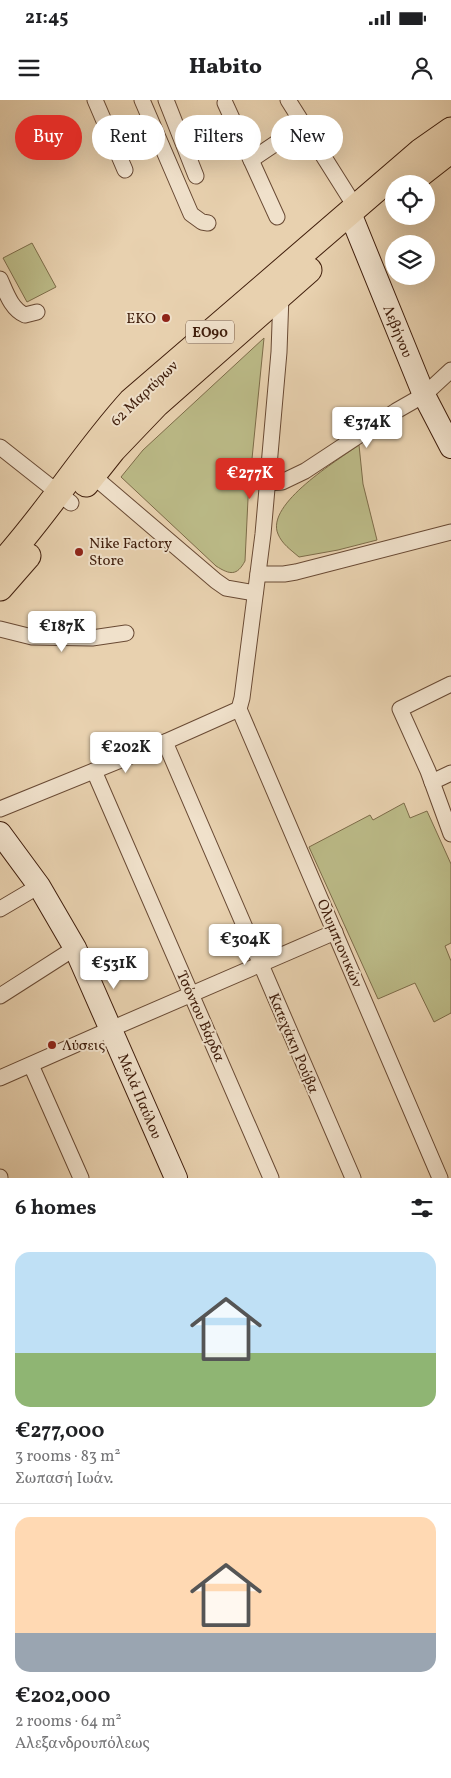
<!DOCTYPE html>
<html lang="en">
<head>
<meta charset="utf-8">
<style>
  body { margin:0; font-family:Vollkorn,serif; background:#f6f6f6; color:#202124; height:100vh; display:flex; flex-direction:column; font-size:19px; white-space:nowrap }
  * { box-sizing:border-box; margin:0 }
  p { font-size:16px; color:#757577 }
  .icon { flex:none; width:28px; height:28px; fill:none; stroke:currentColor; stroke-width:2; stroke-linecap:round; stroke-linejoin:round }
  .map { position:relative; height:1078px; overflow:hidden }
  .drawer { display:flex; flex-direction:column; background:#fff; flex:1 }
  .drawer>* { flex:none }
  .top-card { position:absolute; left:15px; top:15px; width:421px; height:45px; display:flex; gap:10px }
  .fabs { position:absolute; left:385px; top:75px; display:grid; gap:10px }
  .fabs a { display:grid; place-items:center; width:50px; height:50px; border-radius:50%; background:#fff; box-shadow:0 5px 20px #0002; font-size:25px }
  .price { position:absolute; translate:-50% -42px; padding:0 11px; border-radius:5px; background:#fff; color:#222; font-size:16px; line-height:32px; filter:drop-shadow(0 1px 2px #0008) }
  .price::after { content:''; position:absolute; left:50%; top:30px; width:15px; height:11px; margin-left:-8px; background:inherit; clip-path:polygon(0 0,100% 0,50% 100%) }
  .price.selected { background:#d93025; color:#fff }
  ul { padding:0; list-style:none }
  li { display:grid; align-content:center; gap:10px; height:265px; padding:0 15px }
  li+li { border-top:1px solid #e0e0e0 }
  li span { display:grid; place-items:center; height:155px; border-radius:15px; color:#555 }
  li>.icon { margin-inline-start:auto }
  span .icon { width:90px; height:90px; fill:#fffc; stroke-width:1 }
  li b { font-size:21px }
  h2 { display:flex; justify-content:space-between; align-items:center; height:60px; padding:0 15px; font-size:21px }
  .chip { padding:0 18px; border-radius:22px; background:#fff; box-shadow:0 5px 20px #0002; font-size:18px; line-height:45px }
  .chip.selected { background:#d93025; color:#fff }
  .status { display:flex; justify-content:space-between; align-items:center; height:35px; padding:0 25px; background:#fff; direction:ltr }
  .status svg { height:14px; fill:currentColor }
  header { display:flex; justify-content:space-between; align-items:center; height:65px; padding:0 15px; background:#fff; font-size:22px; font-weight:800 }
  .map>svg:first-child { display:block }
  .green { fill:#bbba87; stroke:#7d6c49 }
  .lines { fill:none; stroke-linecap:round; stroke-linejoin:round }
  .street-casing { stroke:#694a34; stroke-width:17 }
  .secondary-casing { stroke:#3f1d0b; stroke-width:24 }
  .primary-casing { stroke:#3f1d0b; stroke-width:27 }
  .street { stroke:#f0e1cb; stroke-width:15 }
  .secondary { stroke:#f0e1cb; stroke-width:22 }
  .primary { stroke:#e8d1af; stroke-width:25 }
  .poi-dot { fill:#8f2418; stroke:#f0e1cb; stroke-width:2 }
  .labels { text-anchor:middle; stroke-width:4; stroke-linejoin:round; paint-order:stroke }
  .shield { fill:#f0e1cb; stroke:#745845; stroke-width:1 }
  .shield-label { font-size:14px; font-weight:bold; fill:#3f1d0b }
  .poi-label { font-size:15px; fill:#3f1d0b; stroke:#f0e1cb; text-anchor:start }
  .street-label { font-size:15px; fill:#3f1d0b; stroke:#f0e1cb }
</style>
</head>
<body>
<div class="status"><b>21:45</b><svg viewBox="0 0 49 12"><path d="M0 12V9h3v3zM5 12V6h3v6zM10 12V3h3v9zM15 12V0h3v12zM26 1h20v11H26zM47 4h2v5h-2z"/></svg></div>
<header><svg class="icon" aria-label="menu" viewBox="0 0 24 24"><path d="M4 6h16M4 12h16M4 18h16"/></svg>Habito<svg class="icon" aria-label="person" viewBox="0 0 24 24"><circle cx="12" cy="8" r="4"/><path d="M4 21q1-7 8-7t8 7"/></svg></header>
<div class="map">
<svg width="451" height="1078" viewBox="0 0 451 1078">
  <rect width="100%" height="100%" fill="#e8d1af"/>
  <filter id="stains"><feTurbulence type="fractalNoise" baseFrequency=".004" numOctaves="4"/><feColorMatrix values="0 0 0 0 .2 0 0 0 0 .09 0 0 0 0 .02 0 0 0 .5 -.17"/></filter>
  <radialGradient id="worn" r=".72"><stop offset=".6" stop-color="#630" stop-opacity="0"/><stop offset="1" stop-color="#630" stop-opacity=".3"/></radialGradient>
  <g class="green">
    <path d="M32 143 56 187 27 202 3 158Z"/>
    <path d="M264 238 248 399 245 461C237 476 230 475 216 466L121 377 143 350Z"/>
    <path d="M359 345 363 384 377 440 338 450 299 457C291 450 282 444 278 434 265 404 338 360 359 345Z"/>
    <path d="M404 703 410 718 427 711 451 764V843L445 846 451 861V913L434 922 415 883 378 899 309 747 370 715 373 720Z"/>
  </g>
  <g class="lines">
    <g class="street-casing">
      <g id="street">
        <path d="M95 0 125 70"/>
        <path d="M142 0 191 114 202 122 208 123"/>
        <path d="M166 0 196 76"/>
        <path d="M288 0 356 108"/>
        <path d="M225 3 277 117"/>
        <path d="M251 60 303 25"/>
        <path d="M0 179C6 192 11 209 25 215L37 212"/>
        <path d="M0 347 71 403"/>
        <path d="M92 375 216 481 226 488 255 493"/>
        <path d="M267 383 282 382 305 371 396 311 424 295 451 270"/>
        <path d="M258 474H284L296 472 451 432"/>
        <path d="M0 529 32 537 92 538 126 533"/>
        <path d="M451 584 400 609 428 671 451 734"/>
        <path d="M239 609 440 1078"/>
        <path d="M239 609 242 598 263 434 279 252 281 195"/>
        <path d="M165 642 353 1078"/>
        <path d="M94 671 271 1078"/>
        <path d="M432 682 451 673"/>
        <path d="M0 709 165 642 239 609"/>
        <path d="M0 809 39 786"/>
        <path d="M0 896 75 848"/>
        <path d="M31 965 81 1078"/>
        <path d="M0 978 111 929 335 832"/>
        <path d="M0 1077V1078"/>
      </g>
    </g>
    <g class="secondary-casing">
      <g id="secondary">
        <path d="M350 113 424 295 451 347"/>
        <path d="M0 733 39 786 75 848 176 1078"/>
      </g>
    </g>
    <g class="primary-casing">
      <g id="primary">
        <path d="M418 76 451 50"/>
        <path d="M86 384 113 350 157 304 309 170"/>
        <path d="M0 465C47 414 84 353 131 301L421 51 451 30"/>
        <path d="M0 488 28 456"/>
      </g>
    </g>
    <use href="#street" class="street"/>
    <use href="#secondary" class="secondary"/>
    <use href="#primary" class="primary"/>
  </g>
  <g class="poi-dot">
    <circle cx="166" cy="218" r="5"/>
    <circle cx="79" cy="452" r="5"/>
    <circle cx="52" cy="945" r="5"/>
  </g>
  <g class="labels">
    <rect class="shield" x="186" y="220.5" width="48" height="23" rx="4"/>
    <g class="shield-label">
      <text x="210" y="237">ΕΟ90</text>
    </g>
    <g class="poi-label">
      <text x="156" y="223" text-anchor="end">ΕΚΟ</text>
      <text x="89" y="448">Nike Factory<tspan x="89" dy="17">Store</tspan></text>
      <text x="62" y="950">Λύσεις</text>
    </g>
    <g class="street-label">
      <text transform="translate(398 231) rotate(68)" y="5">Λεβήνου</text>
      <text transform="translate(144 293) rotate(-44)" y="5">62 Μαρτύρων</text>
      <text transform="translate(340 843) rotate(67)" y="5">Ολυμπιονικών</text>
      <text transform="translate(201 916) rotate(66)" y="5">Τσόντου Βάρδα</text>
      <text transform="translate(294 943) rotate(67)" y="5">Κατεχάκη Ρούβα</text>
      <text transform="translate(140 996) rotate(67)" y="5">Μελά Παύλου</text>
    </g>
  </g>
  <rect width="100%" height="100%" filter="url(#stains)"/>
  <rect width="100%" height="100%" fill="url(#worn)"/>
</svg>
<div class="fabs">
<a><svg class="icon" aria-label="locate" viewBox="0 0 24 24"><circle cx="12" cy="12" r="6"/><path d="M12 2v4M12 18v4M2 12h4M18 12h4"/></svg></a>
<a><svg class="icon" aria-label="layers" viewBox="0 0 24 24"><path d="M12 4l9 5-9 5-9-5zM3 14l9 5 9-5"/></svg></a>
</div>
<b class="price" style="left:367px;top:349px">€374K</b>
<b class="price selected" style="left:250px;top:400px">€277K</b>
<b class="price" style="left:62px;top:553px">€187K</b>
<b class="price" style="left:126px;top:674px">€202K</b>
<b class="price" style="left:245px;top:866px">€304K</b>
<b class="price" style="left:114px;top:890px">€531K</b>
<div class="top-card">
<a class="chip selected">Buy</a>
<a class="chip">Rent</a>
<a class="chip">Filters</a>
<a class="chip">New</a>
</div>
</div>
<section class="drawer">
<h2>6 homes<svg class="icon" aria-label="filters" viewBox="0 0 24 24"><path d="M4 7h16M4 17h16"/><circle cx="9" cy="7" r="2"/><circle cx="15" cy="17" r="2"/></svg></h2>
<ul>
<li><span style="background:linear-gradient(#bfe0f5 65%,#8fb573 0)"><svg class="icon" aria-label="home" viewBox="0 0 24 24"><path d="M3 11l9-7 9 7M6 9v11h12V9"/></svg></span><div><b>€277,000</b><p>3 rooms · 83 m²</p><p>Σωπασή Ιωάν.</p></div></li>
<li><span style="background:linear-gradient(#ffd9b3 75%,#9aa5b1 0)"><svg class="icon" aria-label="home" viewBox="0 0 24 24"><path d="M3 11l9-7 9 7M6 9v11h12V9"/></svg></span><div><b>€202,000</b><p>2 rooms · 64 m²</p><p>Αλεξανδρουπόλεως</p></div></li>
</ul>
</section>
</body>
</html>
